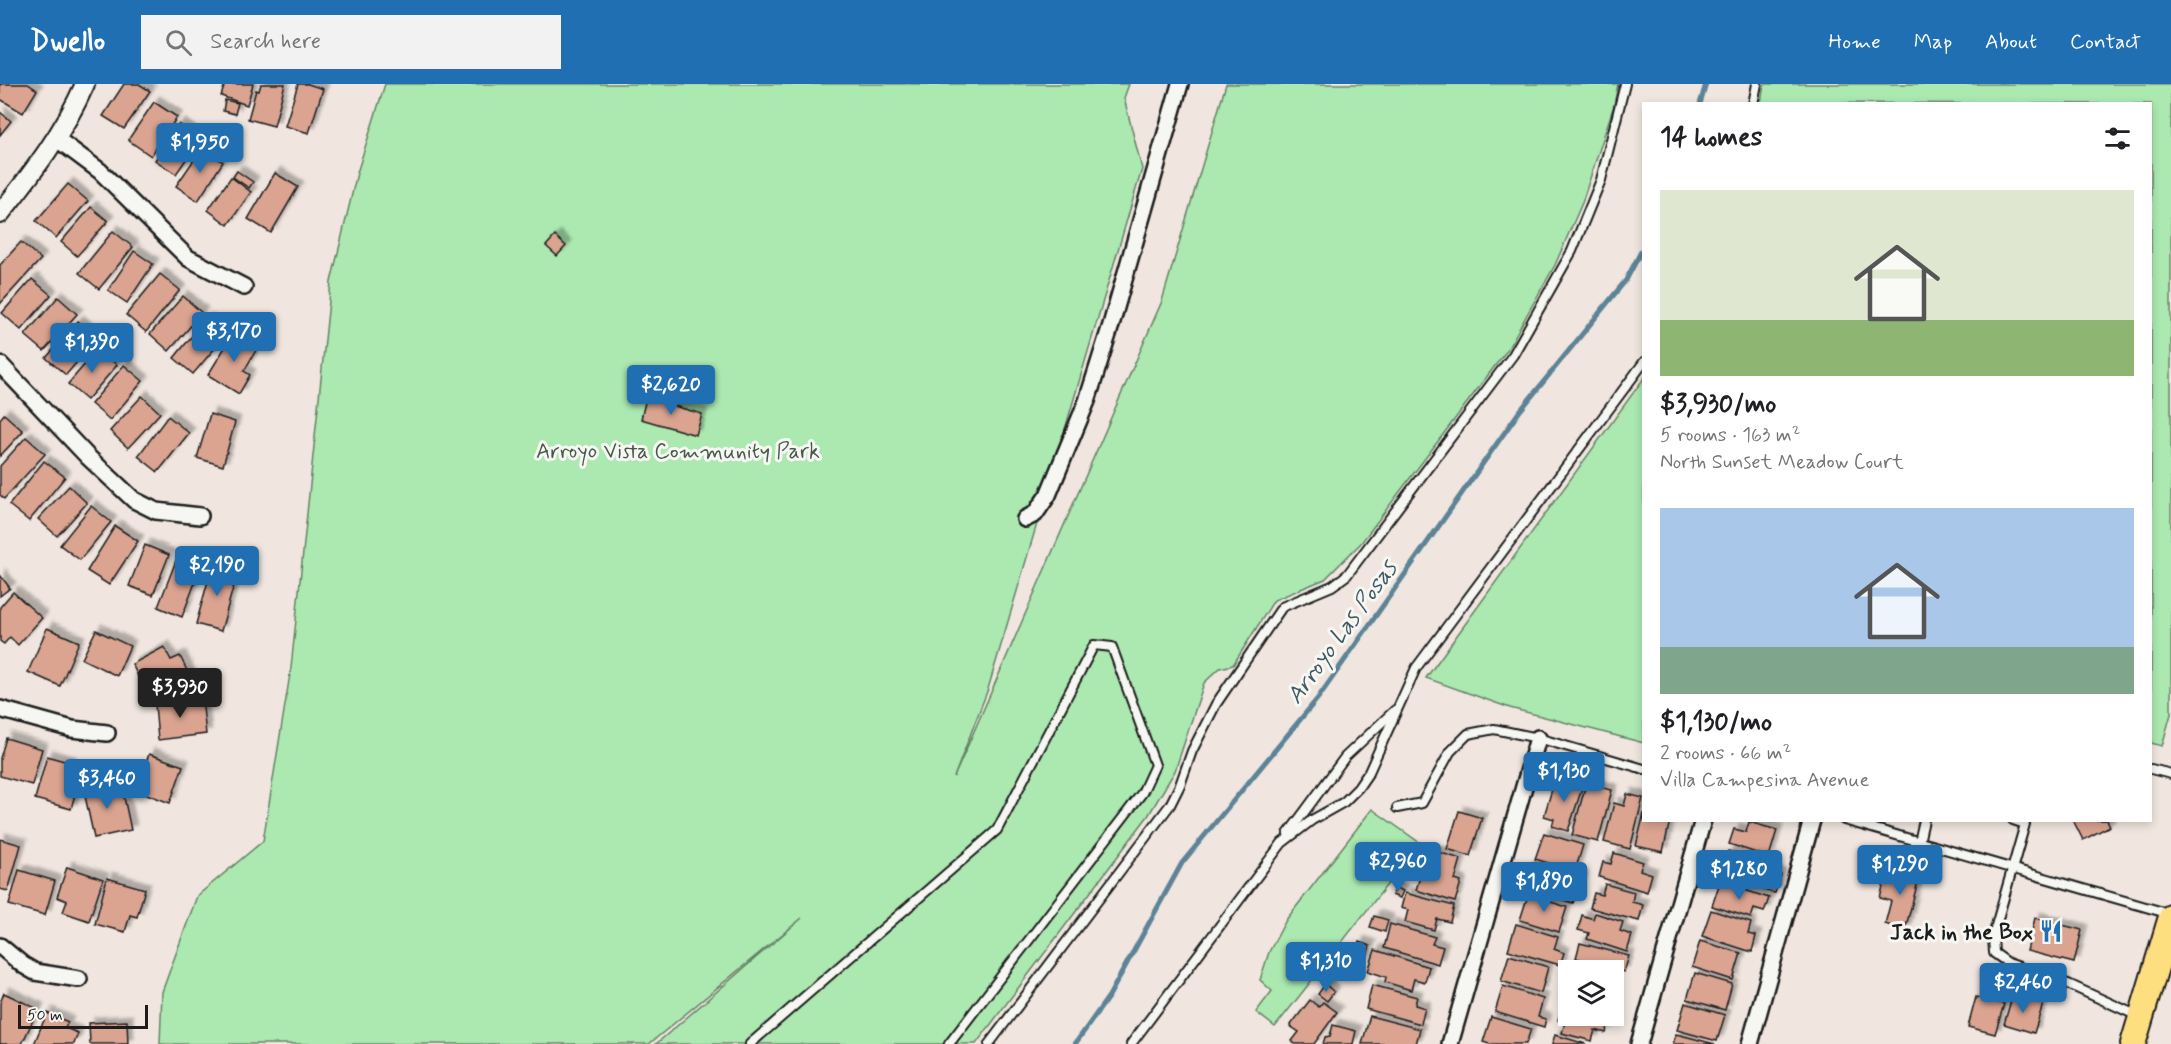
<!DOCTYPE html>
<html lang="en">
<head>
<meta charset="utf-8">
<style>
  body { margin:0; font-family:Mynerve,sans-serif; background:#f2f2f2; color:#202124; height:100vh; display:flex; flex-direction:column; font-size:22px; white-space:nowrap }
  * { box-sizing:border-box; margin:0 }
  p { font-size:20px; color:#757577 }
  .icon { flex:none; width:33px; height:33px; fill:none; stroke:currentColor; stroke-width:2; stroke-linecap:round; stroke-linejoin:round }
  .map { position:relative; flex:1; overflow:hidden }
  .side { position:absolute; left:1642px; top:18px; width:510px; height:720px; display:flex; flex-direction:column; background:#fff; border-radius:0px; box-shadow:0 3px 9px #0003 }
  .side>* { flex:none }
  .tools { position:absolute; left:1558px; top:876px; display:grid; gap:12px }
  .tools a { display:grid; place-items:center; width:66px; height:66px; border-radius:0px; background:#fff; box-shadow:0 3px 9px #0003; font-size:30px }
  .scale { position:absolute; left:18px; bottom:15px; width:130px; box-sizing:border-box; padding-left:6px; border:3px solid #1c1c1c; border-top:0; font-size:16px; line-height:21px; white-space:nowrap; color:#1c1c1c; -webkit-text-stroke:4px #f6f6f2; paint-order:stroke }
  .price { position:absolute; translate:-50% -51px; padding:0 14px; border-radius:6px; background:#1f6fb2; color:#fff; font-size:20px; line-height:39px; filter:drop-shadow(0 2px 3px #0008) }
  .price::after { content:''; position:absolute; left:50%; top:36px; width:18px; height:14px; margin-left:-9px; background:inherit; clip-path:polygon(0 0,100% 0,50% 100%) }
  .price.current { background:#222; color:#fff }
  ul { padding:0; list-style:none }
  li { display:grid; align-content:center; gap:12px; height:318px; padding:0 18px }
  li span { display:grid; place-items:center; height:186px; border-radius:0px; color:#555 }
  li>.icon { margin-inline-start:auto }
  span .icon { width:108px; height:108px; fill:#fffc; stroke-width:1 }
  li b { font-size:26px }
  h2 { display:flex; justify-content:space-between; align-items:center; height:72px; padding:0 18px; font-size:26px }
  header { display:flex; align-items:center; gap:36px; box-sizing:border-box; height:84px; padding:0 30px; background:#1f6fb2; color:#fff }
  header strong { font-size:28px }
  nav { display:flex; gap:33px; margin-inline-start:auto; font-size:21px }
  .search { width:420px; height:54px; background:#f2f2f2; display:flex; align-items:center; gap:15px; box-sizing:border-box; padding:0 21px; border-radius:0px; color:#757577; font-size:22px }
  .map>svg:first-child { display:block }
  .green { fill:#abe9b1; stroke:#648266; stroke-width:1.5 }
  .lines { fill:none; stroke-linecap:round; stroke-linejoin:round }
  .stream { stroke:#5c8396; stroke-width:5 }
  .building { fill:#daa491; stroke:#1c1c1c; stroke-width:1.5; filter:url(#shadow) }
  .service-casing { stroke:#1c1c1c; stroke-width:12 }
  .minor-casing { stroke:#1c1c1c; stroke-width:20 }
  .tertiary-casing { stroke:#1c1c1c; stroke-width:22 }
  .primary-casing { stroke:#1c1c1c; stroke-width:28 }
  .service { stroke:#f6f6f2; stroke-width:8 }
  .minor { stroke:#f6f6f2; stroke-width:15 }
  .tertiary { stroke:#f6f6f2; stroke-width:18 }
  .primary { stroke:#fedf80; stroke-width:24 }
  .labels { text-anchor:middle; stroke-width:6; stroke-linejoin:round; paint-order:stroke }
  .park-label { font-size:22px; fill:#475a49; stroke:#f6f6f2 }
  .poi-label { font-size:22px; font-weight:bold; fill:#1c1c1c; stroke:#f6f6f2; text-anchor:end }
  .water-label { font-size:24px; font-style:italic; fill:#415863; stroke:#f6f6f2 }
</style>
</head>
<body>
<header>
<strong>Dwello</strong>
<div class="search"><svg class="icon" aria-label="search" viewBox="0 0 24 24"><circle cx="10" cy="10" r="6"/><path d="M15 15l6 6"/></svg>Search here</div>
<nav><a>Home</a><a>Map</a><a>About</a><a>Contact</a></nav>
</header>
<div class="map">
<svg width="2171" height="960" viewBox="0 0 2171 960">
  <defs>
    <filter id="shadow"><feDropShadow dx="5.5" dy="-5.5" stdDeviation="1.5" flood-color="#0004"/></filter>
  </defs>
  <rect width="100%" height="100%" fill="#f0e6df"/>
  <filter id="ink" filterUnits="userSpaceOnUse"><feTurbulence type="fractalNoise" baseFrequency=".0167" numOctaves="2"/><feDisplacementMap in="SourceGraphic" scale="12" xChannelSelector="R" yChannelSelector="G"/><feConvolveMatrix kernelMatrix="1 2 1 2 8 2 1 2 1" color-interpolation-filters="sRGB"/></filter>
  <g filter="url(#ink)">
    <g class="green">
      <path d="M385 0H1129L1124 14 1142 85 988 605 954 693 1162 217 1226 0H1618L1614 21 1582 119 1555 181 1507 266 1361 459 1325 495 1274 516 1233 581 1220 584 1204 599 1175 687 1148 732 976 960H656L802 834 649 960H160L162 908 197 812 263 757 291 584 331 198 357 89Z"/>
      <path d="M1764 0H2171V630L2162 662 2151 659V20L1761 19Z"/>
      <path d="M1644 294V659L1510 624 1426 594Z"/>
      <path d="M1372 725 1420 759 1275 943 1256 928 1272 907 1260 896 1269 868 1286 836Z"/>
    </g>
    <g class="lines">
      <g class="stream">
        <path d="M1700 20 1706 0"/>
        <path d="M1075 960 1109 912 1182 779 1318 614 1519 328 1626 196 1644 162"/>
      </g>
    </g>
    <g class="building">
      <path d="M0 0H28L37 6 23 29 0 15Z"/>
      <path d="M124 0H139L150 7 124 45 103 32Z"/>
      <path d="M225 0H253L247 21 221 12Z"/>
      <path d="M261 0H285L274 42 248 35 256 6 259 7Z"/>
      <path d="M298 0H308L323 5 309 49 285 42Z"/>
      <path d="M225 16 238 19 235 30 223 27Z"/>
      <path d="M154 18 177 33 151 72 128 56Z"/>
      <path d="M0 28 11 37 0 51Z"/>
      <path d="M179 40 200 55 176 90 155 76Z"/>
      <path d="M202 64 223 78 198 117 176 102Z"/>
      <path d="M237 87 253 98 249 104 233 93Z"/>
      <path d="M275 89 298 103 271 149 248 135Z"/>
      <path d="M231 93 251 108 228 141 208 126Z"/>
      <path d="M68 100 88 117 56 154 36 137Z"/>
      <path d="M91 123 108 137 77 172 61 158Z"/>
      <path d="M113 147 133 163 99 205 79 189Z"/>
      <path d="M555 152 566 162 557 172 546 162Z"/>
      <path d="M21 158 41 175 0 220V181Z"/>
      <path d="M134 167 153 180 127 219 108 206Z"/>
      <path d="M160 190 180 206 146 248 126 231Z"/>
      <path d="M32 195 51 211 21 246 2 229Z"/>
      <path d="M183 212 202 229 169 267 150 250Z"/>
      <path d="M58 213 77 230 44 267 25 251Z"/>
      <path d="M206 235 226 251 193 290 174 274Z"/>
      <path d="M78 237 97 254 66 291 46 274Z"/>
      <path d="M235 247 259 261 244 287 250 291 239 310 208 291Z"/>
      <path d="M98 265 117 281 87 316 68 300Z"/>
      <path d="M124 281 143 297 110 336 91 320Z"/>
      <path d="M142 312 160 329 128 364 110 347Z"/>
      <path d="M646 314 702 330 696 351 641 335Z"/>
      <path d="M4 330 23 347 0 372V335Z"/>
      <path d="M210 330 235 338 223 382 197 374Z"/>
      <path d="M168 332 189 349 158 388 138 372Z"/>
      <path d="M26 353 45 370 4 415 0 411V382Z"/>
      <path d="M44 377 65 393 29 437 9 421Z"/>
      <path d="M69 402 87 419 57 452 38 435Z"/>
      <path d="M91 422 111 438 80 476 60 461Z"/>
      <path d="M115 442 138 457 109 501 87 487Z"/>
      <path d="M145 461 169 471 153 511 129 502Z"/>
      <path d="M177 474 201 483 182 533 158 523Z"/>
      <path d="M213 479 238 486 221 547 196 540Z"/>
      <path d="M0 491 10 504 0 512Z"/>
      <path d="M13 508 42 534 18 561 10 553 4 560 0 557V523Z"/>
      <path d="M47 544 79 558 60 602 28 588Z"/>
      <path d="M96 546 130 562 117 592 82 575Z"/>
      <path d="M164 563 171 576 180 572 190 593 148 613 132 580Z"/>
      <path d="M202 615 206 650 158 656 155 620Z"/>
      <path d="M6 654 42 665 32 701 0 692V674Z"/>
      <path d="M149 670 183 682 170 719 136 706Z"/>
      <path d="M47 672 71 679 69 685 81 688 71 725 35 715Z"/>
      <path d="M1566 693 1584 698 1568 747 1552 742 1554 735 1544 732 1553 702 1562 705Z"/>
      <path d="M121 699 131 746 94 754 84 707Z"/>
      <path d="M1586 700 1612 706 1598 758 1572 751Z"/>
      <path d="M1627 710 1643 714 1630 765 1604 758 1614 719 1624 722Z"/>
      <path d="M1459 727 1482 734 1470 772 1447 765Z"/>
      <path d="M1644 729V736H1670L1663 768 1636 762Z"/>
      <path d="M2073 736H2107L2110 742 2083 756Z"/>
      <path d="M1749 738 1777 746 1769 773 1729 760 1734 745 1746 748Z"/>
      <path d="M1544 749 1583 761 1575 787 1535 775Z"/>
      <path d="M0 755 21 761 8 807 0 805Z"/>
      <path d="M1428 765 1461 775 1455 796 1461 798 1455 818 1416 806Z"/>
      <path d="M1728 767 1768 777 1761 803 1721 793Z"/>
      <path d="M1614 769 1643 778 1640 786 1652 790 1647 808 1599 793 1603 778 1611 780Z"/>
      <path d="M1532 778 1582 794 1573 819 1528 805 1531 794 1527 793Z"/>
      <path d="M67 783 103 795 89 837 63 828 67 817 57 813Z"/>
      <path d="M1898 784 1920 790 1905 846 1885 840 1891 817 1880 814 1887 787 1896 790Z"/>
      <path d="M19 786 55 797 45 831 9 821Z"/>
      <path d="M1769 787 1781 791 1775 809 1763 806Z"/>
      <path d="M107 794 145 805 137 833 130 831 125 848 95 840Z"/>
      <path d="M1720 798 1769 814 1764 828 1754 825 1751 834 1712 822Z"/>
      <path d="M1605 800 1634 808 1632 818 1643 821 1639 837 1590 824 1594 809 1602 811Z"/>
      <path d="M1396 804 1403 807 1400 814 1392 811Z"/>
      <path d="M1405 809 1454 822 1450 838 1437 835 1434 846 1405 838 1408 826 1401 824Z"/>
      <path d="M1528 811 1567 823 1559 848 1520 836Z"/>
      <path d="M1711 826 1751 839 1748 850 1756 852 1752 868 1702 852Z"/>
      <path d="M1595 829 1623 838 1620 847 1632 851 1627 868 1587 855 1589 849 1578 846 1582 831 1593 835Z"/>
      <path d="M1374 832 1388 836 1385 848 1370 843Z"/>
      <path d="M2035 834 2082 846 2074 879 2027 867Z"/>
      <path d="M1390 840 1435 853 1432 860 1443 863 1438 880 1384 864Z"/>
      <path d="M1516 840 1558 853 1554 865 1564 869 1560 881 1508 866Z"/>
      <path d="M1700 857 1741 869 1733 896 1692 883Z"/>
      <path d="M1359 858 1370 862 1365 877 1354 873Z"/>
      <path d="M1580 859 1629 872 1624 888 1613 884 1612 886H1580L1583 876 1576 874Z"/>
      <path d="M1375 866 1429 883 1425 898 1414 895 1411 906 1385 898 1386 893 1368 887Z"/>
      <path d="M1509 871 1548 883 1541 909 1501 897Z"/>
      <path d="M1695 889 1732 900 1725 926 1687 915Z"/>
      <path d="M1325 900 1334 908 1327 917 1318 910Z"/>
      <path d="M1372 901 1417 913 1415 921 1425 924 1421 940 1366 925Z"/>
      <path d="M1569 901V917L1564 916Z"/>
      <path d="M1987 901 1999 904 1996 918 2004 920 1995 950 1968 943 1976 913 1983 915Z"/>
      <path d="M1503 902 1543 915 1538 933 1546 935 1544 943 1495 928Z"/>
      <path d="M4 909 38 925 22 960H0V919Z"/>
      <path d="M2013 910 2043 920 2034 949 2004 940Z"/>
      <path d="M1310 916 1319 923 1323 918 1337 928 1314 960H1295L1292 957 1299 948 1290 942Z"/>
      <path d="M1685 919 1725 931 1717 957 1677 946Z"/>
      <path d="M1563 920 1569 922V932H1604L1611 933 1606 949 1595 946 1592 957 1562 949 1565 938 1558 936Z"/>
      <path d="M47 929 68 938 65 944 78 949 74 960H34Z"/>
      <path d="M1370 932 1420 945 1416 960H1362Z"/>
      <path d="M1491 933 1531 945 1526 960H1489L1483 958Z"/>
      <path d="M127 937 128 960H90L89 939Z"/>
      <path d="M1333 941 1356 947 1353 960H1323L1325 953 1330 952Z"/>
      <path d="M1676 950 1715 960H1673Z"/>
      <path d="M1555 951 1586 960H1552Z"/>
    </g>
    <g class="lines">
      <g class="service-casing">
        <g id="service">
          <path d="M1753 20 1757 0"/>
          <path d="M2151 685 2171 690"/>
          <path d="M1397 724 1422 719 1450 668 1468 650 1494 645 1538 654 1644 685"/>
          <path d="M1844 736 2170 830"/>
          <path d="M2013 736 2025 740 1993 852 1994 869 2008 879 2068 900 2138 932"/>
          <path d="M1288 750 1345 673 1395 626"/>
          <path d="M1919 758 1924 736"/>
          <path d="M750 960 997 746 1094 561 1112 563 1155 681 1142 709 949 960"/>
          <path d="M989 960 1170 721 1180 701 1192 667 1216 620 1282 523 1332 502 1347 491 1513 271 1572 167 1601 96 1625 0"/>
          <path d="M1131 960 1282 759 1312 736 1344 718 1358 704 1369 688 1416 584 1644 278"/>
        </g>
      </g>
      <g class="minor-casing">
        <g id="minor">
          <path d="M57 55 100 87 188 174 244 203"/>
          <path d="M0 280 88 373 134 416 156 427 200 432"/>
          <path d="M1025 435 1035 430 1048 411 1087 317 1111 241 1180 0"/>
          <path d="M0 625 72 645 107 649"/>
          <path d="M0 862 23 881 35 888 79 895"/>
          <path d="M1450 960 1538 654"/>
          <path d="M1639 960 1703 736"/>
          <path d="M1750 960 1812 736"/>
        </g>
      </g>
      <g class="tertiary-casing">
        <path id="tertiary" d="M0 130C33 88 63 50 85 0"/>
      </g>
      <g class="primary-casing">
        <path id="primary" d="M2133 960 2171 833"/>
      </g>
      <use href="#service" class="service"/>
      <use href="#minor" class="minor"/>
      <use href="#tertiary" class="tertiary"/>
      <use href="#primary" class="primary"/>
    </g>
  </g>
  <defs>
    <g id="restaurant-bare" transform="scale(1.8)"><path d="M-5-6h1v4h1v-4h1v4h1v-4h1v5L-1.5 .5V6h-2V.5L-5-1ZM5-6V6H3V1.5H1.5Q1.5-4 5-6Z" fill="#1f6fb2" stroke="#f6f6f2" stroke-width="2.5" paint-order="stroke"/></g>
  </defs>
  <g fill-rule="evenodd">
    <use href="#restaurant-bare" x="2051" y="847"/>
  </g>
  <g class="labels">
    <g class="park-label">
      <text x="678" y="374">Arroyo Vista Community Park</text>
    </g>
    <g class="poi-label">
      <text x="2033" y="855">Jack in the Box</text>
    </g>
    <g class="water-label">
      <text transform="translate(1341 548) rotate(-54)" y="8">Arroyo Las Posas</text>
    </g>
  </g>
</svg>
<div class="tools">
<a><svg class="icon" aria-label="layers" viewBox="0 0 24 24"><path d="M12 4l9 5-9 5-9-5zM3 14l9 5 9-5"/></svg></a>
</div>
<div class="scale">50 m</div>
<b class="price" style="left:200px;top:90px">$1,950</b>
<b class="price" style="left:234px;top:279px">$3,170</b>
<b class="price" style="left:92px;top:290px">$1,390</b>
<b class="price" style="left:671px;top:332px">$2,620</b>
<b class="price" style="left:217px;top:513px">$2,190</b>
<b class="price current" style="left:180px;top:635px">$3,930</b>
<b class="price" style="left:1564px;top:719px">$1,130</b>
<b class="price" style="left:107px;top:726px">$3,460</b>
<b class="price" style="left:1398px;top:809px">$2,960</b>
<b class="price" style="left:1900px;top:812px">$1,290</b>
<b class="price" style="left:1739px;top:817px">$1,280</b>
<b class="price" style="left:1544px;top:829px">$1,890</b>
<b class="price" style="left:1326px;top:909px">$1,310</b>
<b class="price" style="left:2023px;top:930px">$2,460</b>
<section class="side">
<h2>14 homes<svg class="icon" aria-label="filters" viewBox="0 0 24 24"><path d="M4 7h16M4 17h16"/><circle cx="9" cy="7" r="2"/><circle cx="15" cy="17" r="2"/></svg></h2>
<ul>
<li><span style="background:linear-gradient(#dfe7d0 70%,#8fb573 0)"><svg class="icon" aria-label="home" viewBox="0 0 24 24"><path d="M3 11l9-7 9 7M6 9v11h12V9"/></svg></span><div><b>$3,930/mo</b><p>5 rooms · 163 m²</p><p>North Sunset Meadow Court</p></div></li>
<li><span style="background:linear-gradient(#a9c7e8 75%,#7fa58c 0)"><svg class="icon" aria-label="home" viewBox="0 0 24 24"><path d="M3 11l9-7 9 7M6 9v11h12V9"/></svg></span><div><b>$1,130/mo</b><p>2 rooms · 66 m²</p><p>Villa Campesina Avenue</p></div></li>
</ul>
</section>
</div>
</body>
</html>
